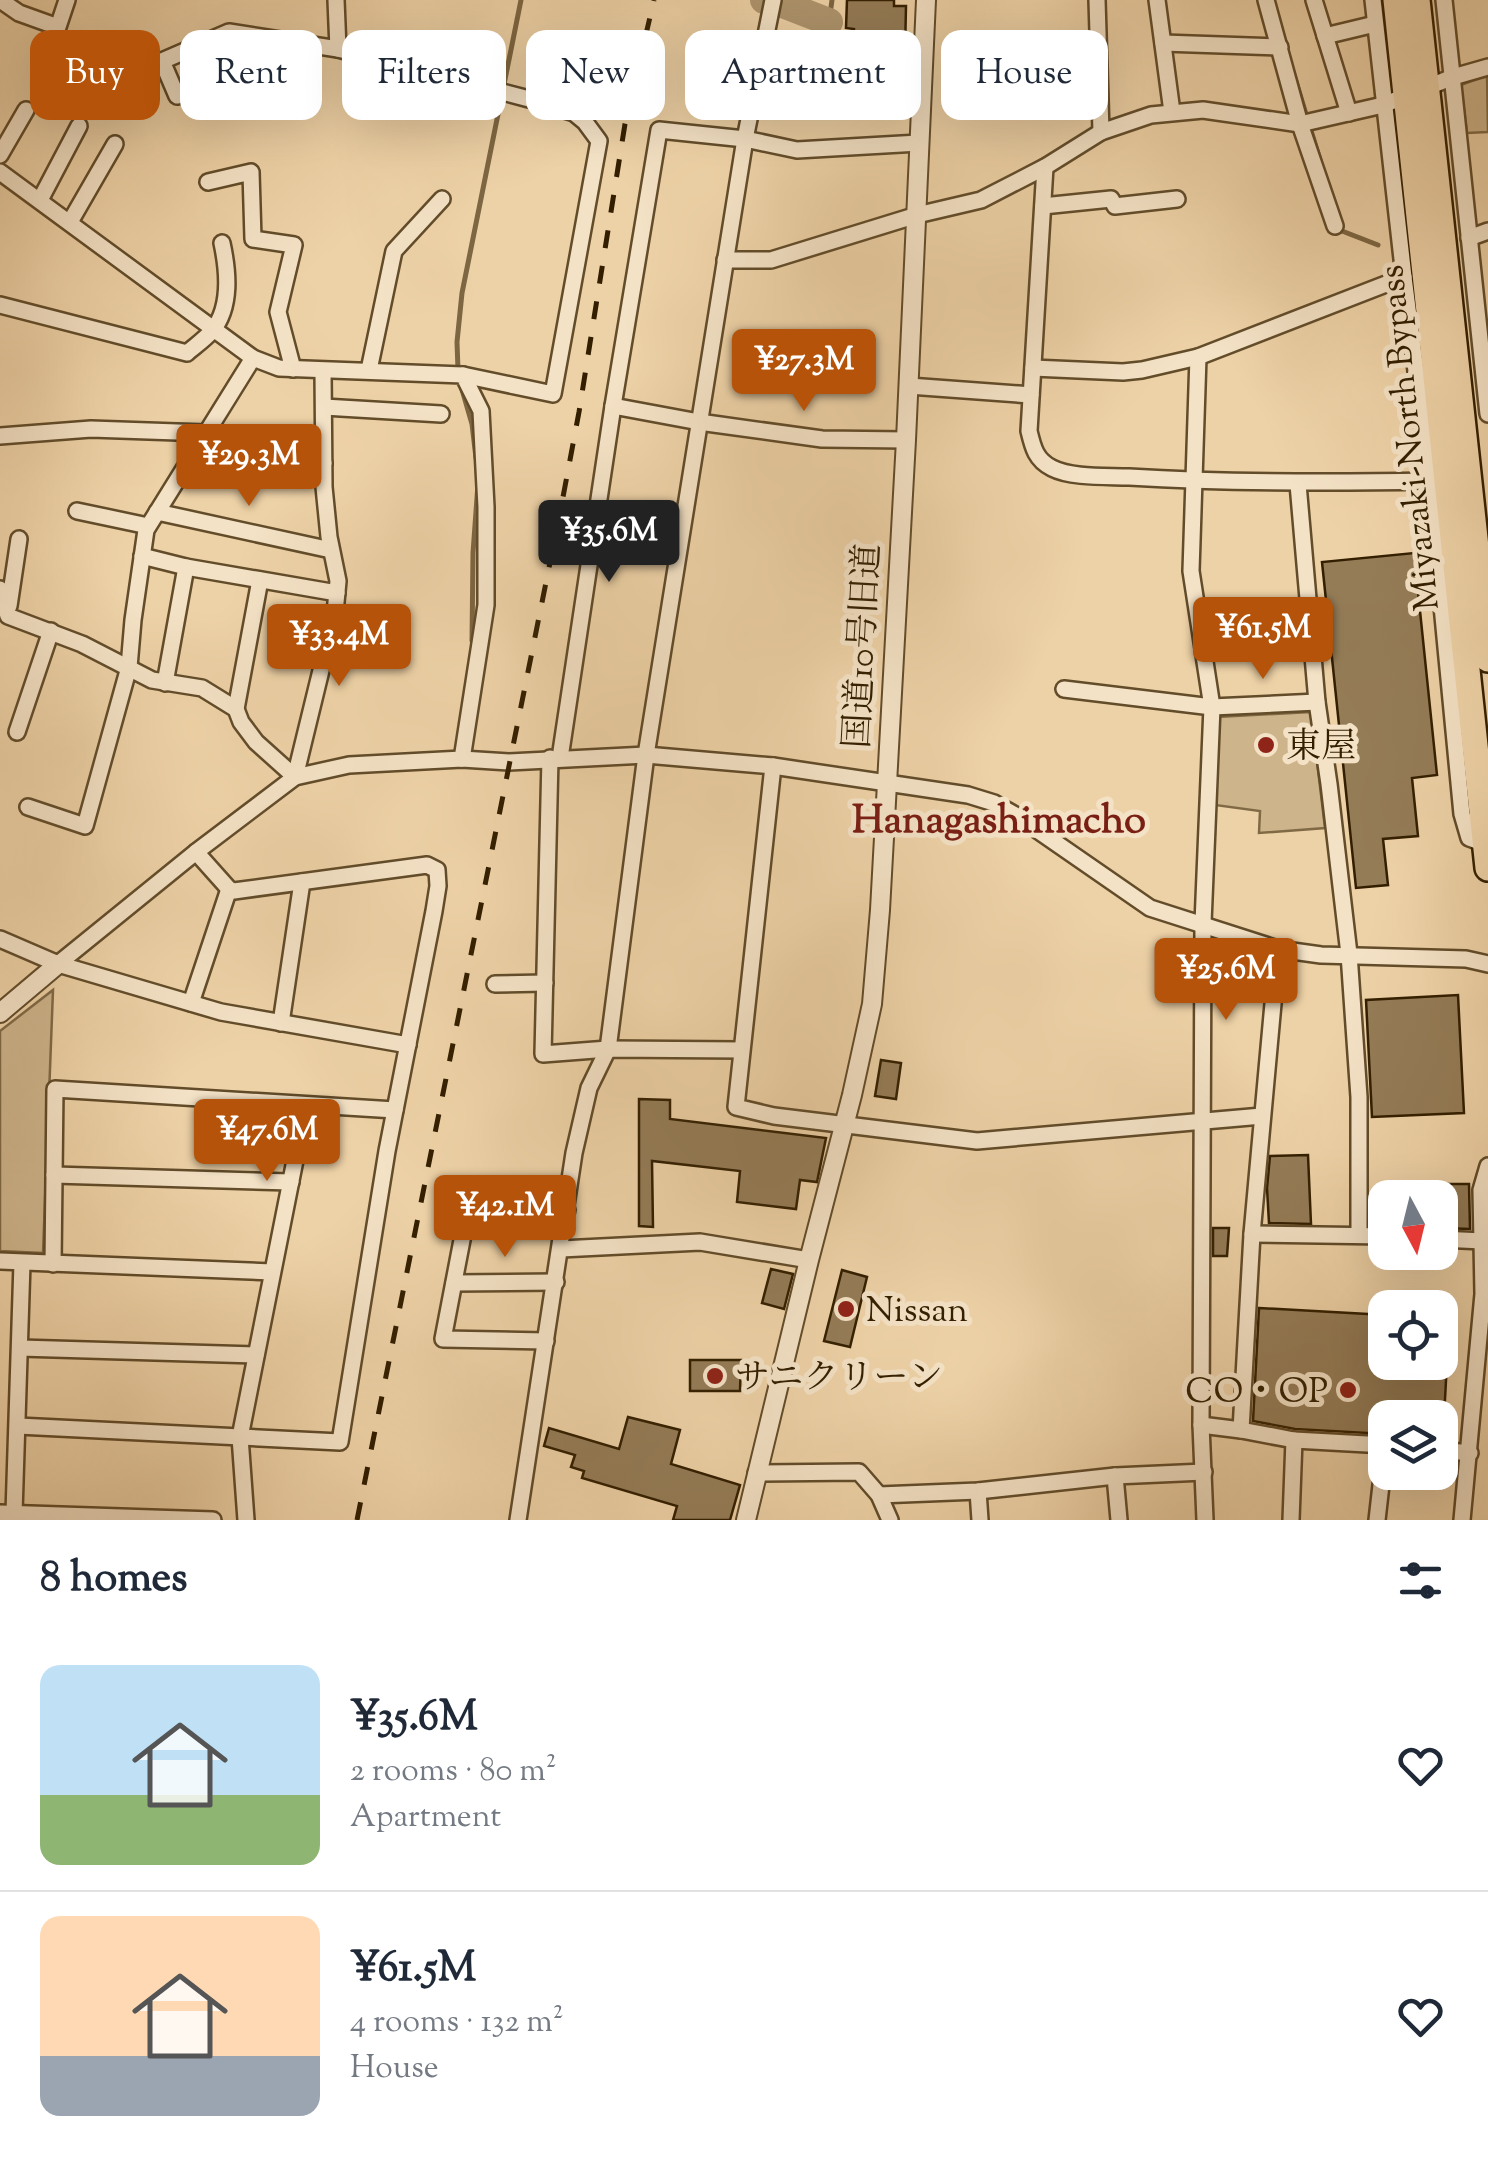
<!DOCTYPE html>
<html lang="en">
<head>
<meta charset="utf-8">
<style>
  body { margin:0; font-family:"Sorts Mill Goudy","Noto Serif JP",serif; background:#f6f6f7; color:#1f2937; height:100vh; display:flex; flex-direction:column; font-size:38px; white-space:nowrap }
  * { box-sizing:border-box; margin:0 }
  p { font-size:32px; color:#747a83 }
  .icon { flex:none; width:55px; height:55px; fill:none; stroke:currentColor; stroke-width:2; stroke-linecap:round; stroke-linejoin:round }
  .map { position:relative; height:1520px; overflow:hidden }
  .side { display:flex; flex-direction:column; background:#fff; flex:1 }
  .side>* { flex:none }
  .guide { position:absolute; left:30px; top:30px; width:1430px; height:90px; display:flex; gap:20px }
  .needle { width:65px; rotate:173deg }
  .fabs { position:absolute; left:1368px; top:1180px; display:grid; gap:20px }
  .fabs a { display:grid; place-items:center; width:90px; height:90px; border-radius:20px; background:#fff; box-shadow:0 10px 40px #0002; font-size:50px }
  .price { position:absolute; translate:-50% -85px; padding:0 22px; border-radius:10px; background:#b45309; color:#fff; font-size:32px; line-height:65px; filter:drop-shadow(0 2px 5px #0008) }
  .price::after { content:''; position:absolute; left:50%; top:60px; width:30px; height:22px; margin-left:-15px; background:inherit; clip-path:polygon(0 0,100% 0,50% 100%) }
  .price.selected { background:#222; color:#fff }
  ul { padding:0; list-style:none }
  li { display:flex; align-items:center; gap:30px; height:250px; padding:0 40px }
  li+li { border-top:2px solid #e0e1e3 }
  li span { display:grid; place-items:center; flex:none; width:280px; height:200px; border-radius:20px; color:#555 }
  li>.icon { margin-inline-start:auto }
  span .icon { width:120px; height:120px; fill:#fffc; stroke-width:1 }
  li b { font-size:42px }
  h2 { display:flex; justify-content:space-between; align-items:center; height:120px; padding:0 40px; font-size:42px }
  .tag { padding:0 35px; border-radius:20px; background:#fff; box-shadow:0 10px 40px #0002; font-size:35px; line-height:90px }
  .tag.selected { background:#b45309; color:#fff }
  .map>svg:first-child { display:block }
  .green { fill:#ceb48b; stroke:#806a46; stroke-width:2.5 }
  .lines { fill:none; stroke-linecap:round; stroke-linejoin:round }
  .stream { stroke:#7d6642; stroke-width:5 }
  .river { stroke:#ae956e; stroke-width:28 }
  .building { fill:#947c57; stroke:#331f00; stroke-width:2.5 }
  .minor-casing { stroke:#624c2a; stroke-width:20 }
  .tertiary-casing { stroke:#624c2a; stroke-width:22 }
  .trunk-casing { stroke:#331f00; stroke-width:30 }
  .minor { stroke:#f4e2c6; stroke-width:15 }
  .tertiary { stroke:#f4e2c6; stroke-width:18 }
  .trunk { stroke:#eed2a7; stroke-width:25 }
  .rail { stroke:#331f00; stroke-width:5; stroke-dasharray:18 18; stroke-linecap:butt }
  .poi-dot { fill:#8f2418; stroke:#f4e2c6; stroke-width:4 }
  .labels { text-anchor:middle; stroke-width:10; stroke-linejoin:round; paint-order:stroke }
  .street-label { font-size:35px; fill:#331f00; stroke:#f4e2c6 }
  .poi-label { font-size:35px; fill:#331f00; stroke:#f4e2c6; text-anchor:start }
  .quarter-label { font-size:40px; font-weight:bold; fill:#7a1f14; stroke:#f4e2c6 }
</style>
</head>
<body>
<div class="map">
<svg width="1488" height="1520" viewBox="0 0 1488 1520">
  <rect width="100%" height="100%" fill="#eed2a7"/>
  <filter id="stains"><feTurbulence type="fractalNoise" baseFrequency=".002" numOctaves="4"/><feColorMatrix values="0 0 0 0 .2 0 0 0 0 .09 0 0 0 0 .02 0 0 0 .5 -.17"/></filter>
  <radialGradient id="worn" r=".72"><stop offset=".6" stop-color="#630" stop-opacity="0"/><stop offset="1" stop-color="#630" stop-opacity=".3"/></radialGradient>
  <g class="green">
    <path d="M1487 75 1488 132 1467 133 1461 85Z"/>
    <path d="M1311 712 1325 828 1259 833 1260 811 1215 805 1217 717Z"/>
    <path d="M53 990 43 1253 0 1251V1031Z"/>
  </g>
  <g class="lines">
    <g class="stream">
      <path d="M829 22 832 0"/>
      <path d="M1294 75 1320 160"/>
      <path d="M1340 223 1342 231 1378 245"/>
      <path d="M458 370 457 342 462 293 521 0"/>
      <path d="M461 386 472 424 476 458"/>
      <path d="M472 641 473 553 478 484"/>
    </g>
    <path class="river" d="M764 0 785 5 829 22"/>
  </g>
  <g class="building">
    <path d="M847 0H894V6H906L905 52 870 51 871 34H854V29L846 28Z"/>
    <rect x="848" y="549" width="25" height="21"/>
    <path d="M1414 553 1437 775 1412 778 1418 836 1383 839 1388 885 1356 888 1322 562Z"/>
    <path d="M1458 995 1464 1113 1372 1117 1366 1000Z"/>
    <path d="M881 1060 901 1063 896 1099 875 1096Z"/>
    <path d="M639 1099 670 1100V1119L826 1138 817 1182 800 1180 796 1209 737 1202 740 1171 652 1161 653 1227 639 1226Z"/>
    <path d="M1308 1155 1311 1224 1269 1223 1267 1188 1270 1156Z"/>
    <path d="M1406 1184H1469L1470 1229 1440 1228V1198H1406Z"/>
    <path d="M1213 1228H1229L1227 1256H1213Z"/>
    <path d="M771 1269 793 1274 784 1309 762 1303Z"/>
    <path d="M842 1270 867 1277 850 1347 824 1341Z"/>
    <path d="M1259 1308 1385 1315V1362H1447L1444 1418H1385V1434L1295 1429 1253 1421Z"/>
    <path d="M690 1360H741L740 1391H690Z"/>
    <path d="M628 1417 680 1430 671 1464 740 1485 730 1520H673L677 1506 582 1478 584 1471 571 1467 575 1455 544 1446 549 1428 619 1449Z"/>
  </g>
  <g class="lines">
    <g class="minor-casing">
      <g id="minor">
        <path d="M0 0 19 13 58 27 67 0"/>
        <path d="M336 0 338 49 529 99 574 113 585 122 599 141 553 394 463 375"/>
        <path d="M1097 0 1101 132"/>
        <path d="M1157 0 1172 112"/>
        <path d="M1266 0 1300 124 1335 226"/>
        <path d="M1314 0 1349 113"/>
        <path d="M1373 0 1404 277 1430 481 1462 814 1469 838 1485 844"/>
        <path d="M1444 0 1488 414"/>
        <path d="M1325 36 1375 24"/>
        <path d="M1163 43 1280 47"/>
        <path d="M177 96 162 61 229 32 338 49"/>
        <path d="M0 155 26 110"/>
        <path d="M1045 167 1029 431C1033 448 1036 460 1052 468 1071 478 1107 476 1129 477 1229 483 1329 483 1430 481"/>
        <path d="M0 172 253 358 279 368 463 375 481 411 486 507V605L462 759"/>
        <path d="M208 182 251 172 253 239 294 245 278 312 293 369"/>
        <path d="M40 200 79 126"/>
        <path d="M1043 206 1111 199 1115 206 1177 199"/>
        <path d="M70 222 115 144"/>
        <path d="M1469 238 1488 231"/>
        <path d="M725 260H771L917 215 981 200 1045 167 1101 132 1151 115 1203 110 1300 124 1383 105 1453 77 1488 67"/>
        <path d="M0 305 187 353C195 346 205 339 212 331 232 307 228 271 222 243"/>
        <path d="M1198 357 1191 571 1212 707 1203 923 1201 1425 1205 1520"/>
        <path d="M1033 368 1123 372 1142 370 1198 357 1404 277"/>
        <path d="M369 370 394 251 442 199"/>
        <path d="M909 386 1031 395"/>
        <path d="M613 406 699 422 822 439 906 440"/>
        <path d="M324 407 441 414"/>
        <path d="M0 436 91 429 206 433 324 463"/>
        <path d="M1298 484 1317 702 1329 784 1349 954 1359 1097V1235"/>
        <path d="M77 511 148 526"/>
        <path d="M157 512 331 550"/>
        <path d="M142 556 186 567 337 593"/>
        <path d="M0 589 8 616 82 644 152 680 202 688 236 709 241 722 256 742 295 777"/>
        <path d="M9 606 19 539"/>
        <path d="M165 683 186 567"/>
        <path d="M1064 689 1212 707 1317 702"/>
        <path d="M236 709 260 580"/>
        <path d="M17 732 51 631"/>
        <path d="M550 758 543 1054 608 1049 741 1050"/>
        <path d="M560 758 613 406 659 130 745 139 797 150 919 143"/>
        <path d="M773 766 736 1107 774 1116 977 1141 1262 1116"/>
        <path d="M295 777 335 613 338 581 329 537 324 487 323 371"/>
        <path d="M28 807 85 826 129 667 133 620 146 530 253 358"/>
        <path d="M0 939 58 964 221 1012 408 1045"/>
        <path d="M58 964 196 852 295 777 349 765 462 759 509 762 646 755 773 766 968 795 994 803 1017 816 1150 908 1278 949 1321 955 1466 959 1488 964"/>
        <path d="M495 984 545 983"/>
        <path d="M191 1003 229 889"/>
        <path d="M281 1023 302 882"/>
        <path d="M54 1175 291 1182"/>
        <path d="M1252 1234 1385 1236"/>
        <path d="M1440 1239 1483 1241"/>
        <path d="M561 1249 700 1242 809 1260"/>
        <path d="M0 1261 272 1272"/>
        <path d="M53 1264 55 1089 395 1110"/>
        <path d="M454 1283 556 1282"/>
        <path d="M546 1341 443 1339 467 1214 567 1210"/>
        <path d="M20 1348 256 1355"/>
        <path d="M1201 1425 1241 1430 1294 1440 1385 1445"/>
        <path d="M18 1426 340 1442 387 1151 434 911 438 886 437 870 427 865 234 891 229 889 196 852"/>
        <path d="M1241 1430 1252 1234 1278 949"/>
        <path d="M1440 1450 1470 1453"/>
        <path d="M756 1473 859 1472 879 1495 890 1520"/>
        <path d="M1115 1476 1119 1520"/>
        <path d="M978 1491 980 1520"/>
        <path d="M879 1495 978 1491 1115 1476 1204 1472"/>
        <path d="M0 1513 213 1520"/>
        <path d="M14 1513 22 1263"/>
        <path d="M246 1520 240 1437 306 1105"/>
        <path d="M518 1520 574 1153 589 1088 608 1049 646 755 745 139 773 0"/>
        <path d="M1291 1520 1294 1440"/>
        <path d="M1377 1520 1385 1450"/>
        <path d="M1462 1520 1483 1294 1481 1190 1488 1166"/>
      </g>
    </g>
    <g class="tertiary-casing">
      <g id="tertiary">
        <path d="M0 1013 58 964"/>
        <path d="M746 1520 809 1260 852 1095 872 1004 880 910 906 440 926 0"/>
      </g>
    </g>
    <g class="trunk-casing">
      <g id="trunk">
        <path d="M1396 0 1488 868"/>
        <path d="M1417 0 1488 659"/>
      </g>
    </g>
    <use href="#minor" class="minor"/>
    <use href="#tertiary" class="tertiary"/>
    <use href="#trunk" class="trunk"/>
    <path class="rail" d="M357 1520 560 513 579 412 625 124 654 0"/>
  </g>
  <g class="poi-dot">
    <circle cx="1266" cy="745" r="10"/>
    <circle cx="846" cy="1309" r="10"/>
    <circle cx="715" cy="1376" r="10"/>
    <circle cx="1348" cy="1390" r="10"/>
  </g>
  <g class="labels">
    <g class="street-label">
      <text transform="translate(1408 438) rotate(-96)" y="12">Miyazaki-North Bypass</text>
      <text transform="translate(861 646) rotate(-87)" y="12">国道10号旧道</text>
    </g>
    <g class="poi-label">
      <text x="1286" y="757">東屋</text>
      <text x="866" y="1321">Nissan</text>
      <text x="735" y="1388">サニクリーン</text>
      <text x="1328" y="1402" text-anchor="end">CO・OP</text>
    </g>
    <g class="quarter-label">
      <text x="999" y="832">Hanagashimacho</text>
    </g>
  </g>
  <rect width="100%" height="100%" filter="url(#stains)"/>
  <rect width="100%" height="100%" fill="url(#worn)"/>
</svg>
<div class="fabs">
<a><svg class="needle" viewBox="-14 -14 28 28"><path d="M0-13l5 13h-10z" fill="#e53935"/><path d="M0 13l5-13h-10z" fill="#747a83"/></svg></a>
<a><svg class="icon" aria-label="locate" viewBox="0 0 24 24"><circle cx="12" cy="12" r="6"/><path d="M12 2v4M12 18v4M2 12h4M18 12h4"/></svg></a>
<a><svg class="icon" aria-label="layers" viewBox="0 0 24 24"><path d="M12 4l9 5-9 5-9-5zM3 14l9 5 9-5"/></svg></a>
</div>
<b class="price" style="left:804px;top:414px">¥27.3M</b>
<b class="price" style="left:249px;top:509px">¥29.3M</b>
<b class="price selected" style="left:609px;top:585px">¥35.6M</b>
<b class="price" style="left:1263px;top:682px">¥61.5M</b>
<b class="price" style="left:339px;top:689px">¥33.4M</b>
<b class="price" style="left:1226px;top:1023px">¥25.6M</b>
<b class="price" style="left:267px;top:1184px">¥47.6M</b>
<b class="price" style="left:505px;top:1260px">¥42.1M</b>
<div class="guide">
<a class="tag selected">Buy</a>
<a class="tag">Rent</a>
<a class="tag">Filters</a>
<a class="tag">New</a>
<a class="tag">Apartment</a>
<a class="tag">House</a>
</div>
</div>
<section class="side">
<h2>8 homes<svg class="icon" aria-label="filters" viewBox="0 0 24 24"><path d="M4 7h16M4 17h16"/><circle cx="9" cy="7" r="2"/><circle cx="15" cy="17" r="2"/></svg></h2>
<ul>
<li><span style="background:linear-gradient(#bfe0f5 65%,#8fb573 0)"><svg class="icon" aria-label="home" viewBox="0 0 24 24"><path d="M3 11l9-7 9 7M6 9v11h12V9"/></svg></span><div><b>¥35.6M</b><p>2 rooms · 80 m²</p><p>Apartment</p></div><svg class="icon" aria-label="heart" viewBox="0 0 24 24"><path d="M12 20l-8-8c-3-5 5-10 8-4 3-6 11-1 8 4z"/></svg></li>
<li><span style="background:linear-gradient(#ffd9b3 70%,#9aa5b1 0)"><svg class="icon" aria-label="home" viewBox="0 0 24 24"><path d="M3 11l9-7 9 7M6 9v11h12V9"/></svg></span><div><b>¥61.5M</b><p>4 rooms · 132 m²</p><p>House</p></div><svg class="icon" aria-label="heart" viewBox="0 0 24 24"><path d="M12 20l-8-8c-3-5 5-10 8-4 3-6 11-1 8 4z"/></svg></li>
</ul>
</section>
</body>
</html>
